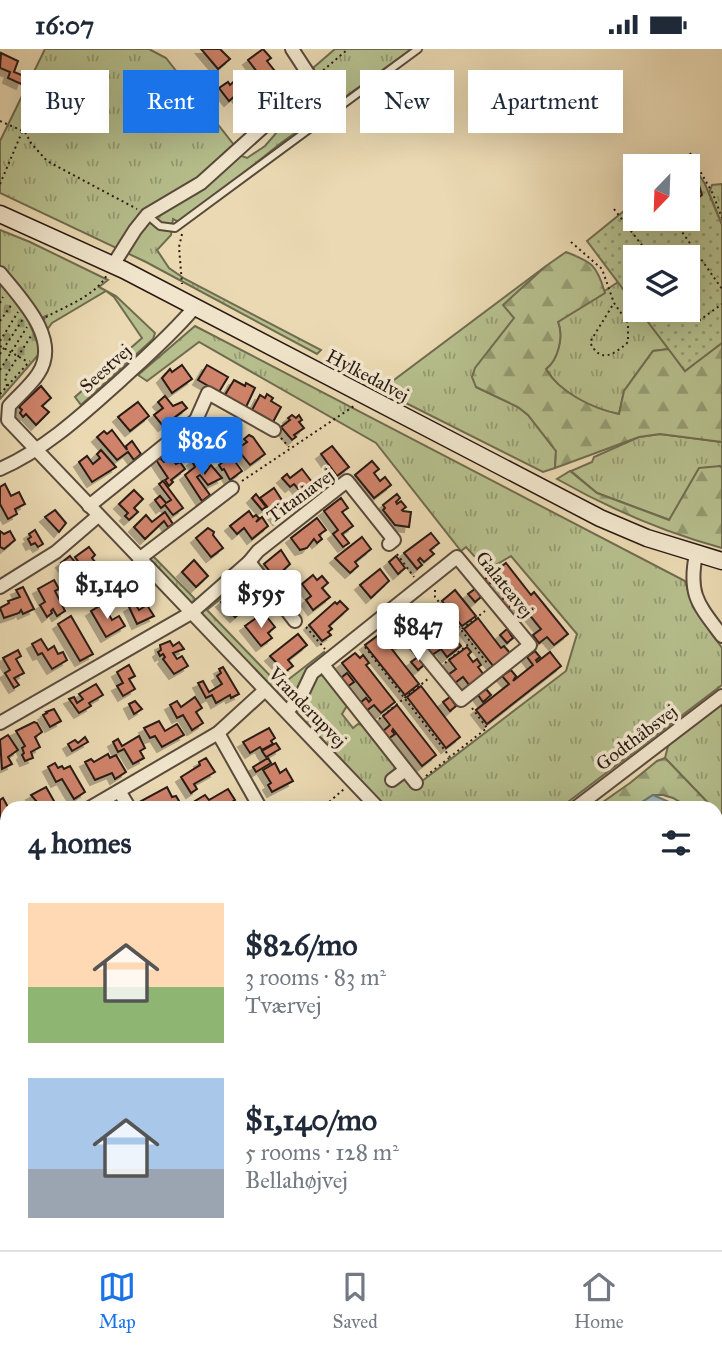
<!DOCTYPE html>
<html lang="en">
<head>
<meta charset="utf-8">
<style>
  body { margin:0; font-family:"IM FELL Great Primer",serif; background:#f6f6f7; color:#1f2937; height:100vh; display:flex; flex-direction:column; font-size:26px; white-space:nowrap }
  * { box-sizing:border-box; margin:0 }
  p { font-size:23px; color:#747a83 }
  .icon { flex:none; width:38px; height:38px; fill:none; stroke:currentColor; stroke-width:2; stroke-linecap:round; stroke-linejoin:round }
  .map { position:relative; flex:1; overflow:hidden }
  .drawer { position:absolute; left:0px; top:752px; width:723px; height:450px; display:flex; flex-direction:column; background:#fff; border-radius:21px 21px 0 0; box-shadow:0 7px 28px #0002 }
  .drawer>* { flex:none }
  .top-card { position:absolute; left:21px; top:21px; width:681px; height:63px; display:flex; gap:14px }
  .needle { width:46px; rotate:203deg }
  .fabs { position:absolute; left:623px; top:105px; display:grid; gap:14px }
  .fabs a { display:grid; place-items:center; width:77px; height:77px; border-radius:0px; background:#fff; box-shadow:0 7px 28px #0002; font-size:35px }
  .price { position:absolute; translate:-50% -60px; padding:0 16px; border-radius:7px; background:#fff; color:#222; font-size:23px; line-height:46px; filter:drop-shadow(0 2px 4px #0008) }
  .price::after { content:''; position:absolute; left:50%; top:42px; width:21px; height:16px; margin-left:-10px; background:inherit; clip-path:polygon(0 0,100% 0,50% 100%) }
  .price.current { background:#1a73e8; color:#fff }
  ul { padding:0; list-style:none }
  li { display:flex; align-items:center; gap:21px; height:175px; padding:0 28px }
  li span { display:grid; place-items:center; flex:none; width:196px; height:140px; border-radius:0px; color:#555 }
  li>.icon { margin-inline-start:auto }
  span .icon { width:84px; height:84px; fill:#fffc; stroke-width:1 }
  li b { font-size:30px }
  h2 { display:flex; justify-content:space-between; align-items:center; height:84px; padding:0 28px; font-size:30px }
  .tag { padding:0 24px; border-radius:0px; background:#fff; box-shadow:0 7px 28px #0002; font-size:24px; line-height:63px }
  .tag.current { background:#1a73e8; color:#fff }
  .status { display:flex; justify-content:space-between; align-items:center; height:49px; padding:0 35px; background:#fff; direction:ltr }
  .status svg { height:19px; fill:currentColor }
  .tab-bar { display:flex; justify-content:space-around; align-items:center; height:98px; border-top:2px solid #e0e1e3; background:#fff; font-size:19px; color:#747a83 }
  .tab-bar a { display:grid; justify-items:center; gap:4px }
  .tab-bar .current { color:#1a73e8 }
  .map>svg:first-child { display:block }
  .grass { fill:url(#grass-tufts); stroke:#706c50; stroke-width:2 }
  .forest { fill:url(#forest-firs); stroke:#706c50; stroke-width:2 }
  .cemetery { fill:url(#cemetery-stones); stroke:#706c50; stroke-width:2 }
  .garden { fill:url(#garden-dots); stroke:#706c50; stroke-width:2 }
  .water { fill:url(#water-ripples); stroke:#707876; stroke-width:2 }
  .building { fill:#cf836b; stroke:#2a1a13; stroke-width:2; filter:url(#shadow) }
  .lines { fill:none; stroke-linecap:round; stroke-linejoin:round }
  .lane-casing { stroke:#5a4a3b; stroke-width:10 }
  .street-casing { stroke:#5a4a3b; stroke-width:16 }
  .secondary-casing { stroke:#2a1a13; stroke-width:19 }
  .path { stroke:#2a1a13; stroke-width:2; stroke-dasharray:2 3.5; stroke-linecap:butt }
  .lane { stroke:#f1e6cd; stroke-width:6 }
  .street { stroke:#f1e6cd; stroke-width:12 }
  .secondary { stroke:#f1e6cd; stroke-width:16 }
  .labels { text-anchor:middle; stroke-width:7; stroke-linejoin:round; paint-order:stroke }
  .street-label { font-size:19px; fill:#2a1a13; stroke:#f1e6cd }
</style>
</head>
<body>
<div class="status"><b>16:07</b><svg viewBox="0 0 49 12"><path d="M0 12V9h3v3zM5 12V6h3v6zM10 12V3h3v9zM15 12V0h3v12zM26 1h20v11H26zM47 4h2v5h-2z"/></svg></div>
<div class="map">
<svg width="722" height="1201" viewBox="0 0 722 1201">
  <defs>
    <pattern id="grass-tufts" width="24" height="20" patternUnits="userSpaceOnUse" patternTransform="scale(1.75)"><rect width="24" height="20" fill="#b6bf8d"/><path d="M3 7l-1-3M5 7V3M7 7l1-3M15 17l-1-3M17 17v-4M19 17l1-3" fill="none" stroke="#949a72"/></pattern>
    <pattern id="forest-firs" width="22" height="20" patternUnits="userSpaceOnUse" patternTransform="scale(1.75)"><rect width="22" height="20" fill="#b6bf8d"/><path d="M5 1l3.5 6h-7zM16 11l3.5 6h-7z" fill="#949a72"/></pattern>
    <pattern id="cemetery-stones" width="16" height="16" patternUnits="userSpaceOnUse" patternTransform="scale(1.75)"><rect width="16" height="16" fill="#b6bf8d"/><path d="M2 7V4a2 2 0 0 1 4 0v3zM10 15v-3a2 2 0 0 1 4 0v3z" fill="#949a72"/></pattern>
    <pattern id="garden-dots" width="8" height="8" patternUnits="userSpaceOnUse" patternTransform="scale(1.75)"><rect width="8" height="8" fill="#b6bf8d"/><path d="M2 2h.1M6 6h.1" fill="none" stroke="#949a72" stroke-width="1.8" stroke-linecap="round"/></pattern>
    <pattern id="water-ripples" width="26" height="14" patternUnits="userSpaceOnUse" patternTransform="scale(1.75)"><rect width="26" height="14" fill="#9eb7b8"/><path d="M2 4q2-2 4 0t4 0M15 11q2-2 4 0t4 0" fill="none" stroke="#819494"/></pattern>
    <filter id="shadow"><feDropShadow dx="-5" dy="5" stdDeviation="0" flood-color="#0004"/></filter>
  </defs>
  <rect width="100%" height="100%" fill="#ead9b2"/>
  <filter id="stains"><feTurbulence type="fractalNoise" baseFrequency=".00286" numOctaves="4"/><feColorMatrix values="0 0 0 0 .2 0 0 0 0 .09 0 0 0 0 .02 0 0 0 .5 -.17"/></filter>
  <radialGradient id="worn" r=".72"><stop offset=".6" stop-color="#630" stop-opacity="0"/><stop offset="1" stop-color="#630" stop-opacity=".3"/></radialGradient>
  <g class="grass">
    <path d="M45 0H149L166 9 234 96 239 106 247 109 265 97 317 37 319 29 313 19 335 0H412L281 94 181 174 173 170 171 186 157 201 169 219 185 230 321 301 317 305 146 213 0 144V92Z"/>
    <path d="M722 135V176L709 144 712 136Z"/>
    <path d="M0 181 30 193 108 231 99 238 116 247 155 284 153 290 81 356 75 348 142 289 114 248 106 242 52 274 44 285 40 277 46 267 37 271 0 220Z"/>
    <path d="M546 217 504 256 515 268C500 294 475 306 476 338L518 358 528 366 556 402 555 419 543 423 384 343 390 334Z"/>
    <path d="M618 233 635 256V261H639L669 300 653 302 624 342 619 365C593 360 559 344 546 320 558 311 564 287 558 273Z"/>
    <path d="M195 277 685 532 693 558 722 599V636L560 759H387L294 666 307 640 318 626 326 627 348 655 342 665 353 679 358 675 363 676 395 717 393 725 400 730 405 731 413 739 566 622 577 585 511 507 487 521 466 498 461 502 376 394 199 293 147 332 138 326Z"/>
    <path d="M660 385 722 393V419L720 417 670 471 597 444 571 422 592 413 594 408 639 388Z"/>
    <path d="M149 503 198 553 192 555 146 507Z"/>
    <path d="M227 541 229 543 207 561 280 637 324 603 327 608 305 627 292 651 283 653 202 569 203 559Z"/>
    <path d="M722 650V769L716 760 713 759 665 709 669 693Z"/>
    <path d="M234 1195H328L330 1201H237Z"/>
  </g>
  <g class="forest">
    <path d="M566 203C592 213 597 216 605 244L558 273C564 288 558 311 546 320 559 343 593 360 619 365L624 342 653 302 669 300 685 322 722 291V393L660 385 639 388 555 419 556 402 528 366 518 358 476 338 472 328 475 319 514 269 503 256 546 217Z"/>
    <path d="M720 417 722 419V499C663 483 610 460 557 430L570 422 597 444 669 471 699 419Z"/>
    <path d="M665 709 713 759H690L673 749 663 746H653L633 759 593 760 630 734 657 712Z"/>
    <path d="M716 1134 722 1141V1201H646L652 1195H716Z"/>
  </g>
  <path class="cemetery" d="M0 230 25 264 40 299 39 305 0 350Z"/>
  <path class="garden" d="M689 110 705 135 722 176V294L685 322 639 261H688V208H635V256L587 192 635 153V170H688V117H679Z"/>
  <g class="water">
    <path d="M653 746 674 755 678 759H633Z"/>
    <path d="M716 793 722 799V906L716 910Z"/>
  </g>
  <g class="building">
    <path d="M201 0H220L230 10 218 20Z"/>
    <path d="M263 0 271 9 267 12 282 31 270 40 248 11Z"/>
    <path d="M1 4 18 12 14 23 24 27 21 35 8 29 10 23 0 19Z"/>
    <path d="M239 28 243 33 247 29 253 37 248 40 255 49 244 57 236 46 229 52 219 39 228 33 230 36Z"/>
    <path d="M698 133 702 146 697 150 694 149 692 144 689 146 688 138Z"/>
    <path d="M182 316 192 330 172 344 162 329 170 320 172 323Z"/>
    <path d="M207 316 228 328 219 343 198 331Z"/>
    <path d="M234 331 245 337 246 334 255 339 246 358 225 346Z"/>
    <path d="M41 337 51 349 42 357 49 363 36 376 26 365 23 368 20 364 22 361 19 358Z"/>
    <path d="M267 345 273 349 271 352 281 358 273 373 252 361 260 346 265 349Z"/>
    <path d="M165 347 173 357 182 353 187 359 163 377 154 366 163 359 158 353Z"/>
    <path d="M138 353 149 367 130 382 118 368Z"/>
    <path d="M292 366 296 369 299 366 302 371 299 373 304 379 294 386 296 388 292 391 281 378 290 371 288 369Z"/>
    <path d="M112 381 127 401 126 397 132 392 141 405 134 411 128 403 117 411 97 388 104 382 107 385Z"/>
    <path d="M249 386 253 388 265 405 250 416 237 400 247 393 244 390Z"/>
    <path d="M332 397 349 418 337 427 321 405Z"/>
    <path d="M101 401 116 418 92 433 79 413 87 407 93 415 100 409 97 405Z"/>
    <path d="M200 406 208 416 203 420 205 424 211 416 222 429 208 436 200 426 197 428 210 446 202 452 185 426 195 418 192 412Z"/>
    <path d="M231 407 242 422 230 431 224 420 222 421 219 416Z"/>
    <path d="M170 408 176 415 180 413 185 420 171 431 173 433 169 437 165 431 168 429 156 411 160 409 164 413Z"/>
    <path d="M372 412 379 420 374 424 380 432 385 428 391 436 374 449 355 426Z"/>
    <path d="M302 420 318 441 307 450 294 435 290 438 282 429 287 425 290 429Z"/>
    <path d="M163 432 183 459 173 466 165 456 161 459 155 451 160 447 166 454 171 451 159 435Z"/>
    <path d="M5 435 11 447 19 443 25 455 15 460 17 465 8 470 0 455V438Z"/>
    <path d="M274 439 289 462 278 471 260 449Z"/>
    <path d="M134 441 143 450 134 459 138 463 129 471 125 467 128 464 119 455Z"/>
    <path d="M256 445 266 458 262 461 252 449Z"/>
    <path d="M397 445 400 449 396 453 397 455 401 452 406 458 402 461 403 462 411 463 409 478 395 476 383 461 385 459 383 456Z"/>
    <path d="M341 449 348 459 342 463 353 477 342 485 349 494 343 498 333 485 338 481 324 462Z"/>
    <path d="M55 461 66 474 59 483 45 468Z"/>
    <path d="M249 462 253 468 256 466 259 469 256 473 262 468 268 477 252 490 244 479 237 485 230 477Z"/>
    <path d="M165 463 173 475 168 478 164 472 145 490 134 478 146 466 152 473Z"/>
    <path d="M317 469 326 481 319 486 322 490 317 494 314 490 307 499 300 501 291 489Z"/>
    <path d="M208 479 214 483 213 486 223 499 211 508 196 489Z"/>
    <path d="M35 481 43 495 38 498 35 494 31 496 28 490 31 488 29 485Z"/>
    <path d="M0 482 4 485 10 482 15 491 4 500 0 498Z"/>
    <path d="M431 484 439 494 430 501 434 505 424 513 420 509 418 511 422 516 417 520 404 504Z"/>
    <path d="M362 488 371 500 355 513 358 517 350 524 335 509Z"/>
    <path d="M89 498 95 506 92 509 100 519 91 526 94 529 85 536 78 527 85 522 75 508Z"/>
    <path d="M281 501 290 515 275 529 264 515Z"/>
    <path d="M70 507 78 517 69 524 61 514Z"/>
    <path d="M396 507 405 519 398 525 389 513Z"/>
    <path d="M194 511 208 527 196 538 182 523Z"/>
    <path d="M506 514 531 546 534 543 568 585 554 596 547 588 539 594 533 586 541 580 528 564 521 571 518 566 522 563 515 554 507 560 500 552 509 546 496 529 488 536 484 531Z"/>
    <path d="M380 520 389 532 371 549 360 536Z"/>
    <path d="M290 526 295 534 291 537 289 534 283 538 280 534Z"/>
    <path d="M313 526 317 531 322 527 328 534 322 539 330 548 313 561 306 551 311 547 302 535Z"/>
    <path d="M54 531 59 540 55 542 65 562 57 567 53 560 51 562 52 564 47 568 40 556 45 553 38 540Z"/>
    <path d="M247 533 256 544 240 557 243 561 235 568 221 553Z"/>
    <path d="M23 538 34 560 23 565 21 561 19 564 4 569 0 559 9 554 8 552 20 548 16 541Z"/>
    <path d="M475 540 481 548 475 553 468 545Z"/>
    <path d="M455 541 476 567 462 577 442 552Z"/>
    <path d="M340 552 348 560 329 577 332 580 328 583 331 586 322 592 309 576 335 553 337 555Z"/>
    <path d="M103 555 112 571 119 567 125 577 106 588 91 562Z"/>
    <path d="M135 555 139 561 147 556 154 567 137 575 129 558Z"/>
    <path d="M431 560 461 597 447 608 441 600 432 606 426 598 434 592 421 575 413 582 410 577Z"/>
    <path d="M71 567 93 605 80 612 58 575Z"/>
    <path d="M267 568 275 578 268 584 272 589 261 597 245 577 256 569 260 574Z"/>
    <path d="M478 569 501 599 504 597 510 604 494 618 464 580Z"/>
    <path d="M507 580 513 589 507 594 500 586Z"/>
    <path d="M399 584 405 592 398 597 392 589Z"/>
    <path d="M298 585 307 596 288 611 293 617 285 623 270 607Z"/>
    <path d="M380 585 419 635 405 646 365 596Z"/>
    <path d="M41 590 48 601 54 597 58 605 63 603 67 611 52 620 42 604 38 606 32 595Z"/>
    <path d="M170 592 173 597 179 593 184 600 173 604 177 610 182 607 188 617 174 625 163 610 165 608 163 605 160 607 158 603 161 601 160 596Z"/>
    <path d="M467 598 471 603 468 606 473 613 477 610 481 616 478 618 484 626 470 637 463 628 455 634 448 626 456 620 449 611Z"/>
    <path d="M18 601 21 607 16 610 24 624 14 629 19 636 14 639 5 624 10 621 3 609Z"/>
    <path d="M535 602 540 608 536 611 537 613 550 603 561 617 487 675 476 661 509 635 502 627 511 621 516 627 513 632 533 616 527 608Z"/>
    <path d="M355 604 360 609 363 606 369 614 366 616 395 653 381 664 374 656 366 662 360 654 366 649 369 653 371 651 342 614Z"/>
    <path d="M418 608 424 616 418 621 411 613Z"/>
    <path d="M129 616 135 627 129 630 135 640 123 647 117 637 123 634 117 623Z"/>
    <path d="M223 618 239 645 231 649 230 646 216 654 212 646 206 649 198 634 203 632 209 643 222 635 217 627 221 624 219 620Z"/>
    <path d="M347 624 354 633 347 638 341 629Z"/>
    <path d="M96 635 103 646 89 654 91 657 79 664 69 650 74 648 77 654 83 650 79 645Z"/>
    <path d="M421 637 460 688 446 699 407 648Z"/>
    <path d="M486 640 491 646 483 653 478 646Z"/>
    <path d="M195 648 202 659 196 663 203 674 192 681 183 666 177 669 170 656 177 652 181 658Z"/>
    <path d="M450 648 456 657 450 662 443 653Z"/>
    <path d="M135 652 142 660 134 665 129 655Z"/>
    <path d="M397 656 436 706 422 717 393 680 392 682 395 685 388 690 382 683 390 676 383 667Z"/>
    <path d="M54 660 61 672 50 678 43 666 47 664 46 663Z"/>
    <path d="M159 672 165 682 177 675 184 686 162 698 155 687 150 689 144 679Z"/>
    <path d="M34 673 37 674 42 683 35 688 40 698 31 703 33 709 25 712 22 706 24 704 22 699 25 697 16 682Z"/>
    <path d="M269 679 275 689 271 692 273 695 262 701 260 698 250 704 243 693Z"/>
    <path d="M8 686 18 701 8 708 12 715 2 720 0 691Z"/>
    <path d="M139 687 145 699 140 702 144 709 133 715 124 700 118 703 113 693 118 690 122 697Z"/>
    <path d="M85 688 88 693 72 702 68 695 75 691 78 694Z"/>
    <path d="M276 694 280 700 266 708 262 702Z"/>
    <path d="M108 705 110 709 116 706 126 723 115 730 112 724 95 731 85 713 91 710 94 713Z"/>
    <path d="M206 709 215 723 194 735 197 740 191 744 181 728 200 716 199 713Z"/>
    <path d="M268 709 271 714 256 723 253 718Z"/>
    <path d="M55 714 58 719 62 717 64 720 70 717 85 743 74 750 62 730 56 733 48 718Z"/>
    <path d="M275 714 280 724 286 720 293 732 272 743 268 736 271 734 263 721Z"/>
    <path d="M46 738 58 759 57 760H43L31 746Z"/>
    <path d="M167 738 172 748 176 747 179 752 167 760 163 754 154 760H146L141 752Z"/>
    <path d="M228 740 235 751 227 756 229 760H214L211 755 201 760 195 752 205 746 209 751Z"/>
    <path d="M3 749 9 760 7 772 4 767 0 770V751Z"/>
    <path d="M271 756 295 757V760H271Z"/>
    <path d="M7 910V925L0 929V911L1 913Z"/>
    <path d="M7 937V953L5 955 0 946V941Z"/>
    <path d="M6 1057 7 1067 4 1068 7 1074V1093L0 1096V1059Z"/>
    <path d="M41 1195H75L76 1199 66 1201H43Z"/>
    <path d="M184 1195H190L193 1201H174Z"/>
  </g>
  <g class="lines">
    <g class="lane-casing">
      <g id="lane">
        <path d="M147 166 160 177 175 179 418 0"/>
        <path d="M716 1044 722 1051"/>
      </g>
    </g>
    <g class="street-casing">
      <g id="street">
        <path d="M113 216 135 181 147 166 201 134 305 40 309 26 292 0"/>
        <path d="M0 224C20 249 62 290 38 325 31 336 18 347 9 357L8 371 379 760"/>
        <path d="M0 420C46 400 84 364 121 331 146 308 172 285 194 259"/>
        <path d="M89 457 196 371 208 344 274 381"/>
        <path d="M696 505C688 546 698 555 722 587"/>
        <path d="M139 510 232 439"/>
        <path d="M249 513 295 572"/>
        <path d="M0 538 56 503 98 467"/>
        <path d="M323 616 416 734"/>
        <path d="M287 663 302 645 312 624 457 508 530 596 461 651 390 564"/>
        <path d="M0 674 191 564 249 513 258 502 347 432 394 491 389 495"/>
        <path d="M218 684 258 755"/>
        <path d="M392 731 404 722"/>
        <path d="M119 742 130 760"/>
        <path d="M88 760 218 684 265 641"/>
        <path d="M574 760 722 647"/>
        <path d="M0 811 7 807"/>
        <path d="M0 964 2 967"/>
        <path d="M716 1112 722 1119"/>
        <path d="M0 1141 7 1158"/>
        <path d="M21 1195 22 1201"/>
        <path d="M137 1195 143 1201"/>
      </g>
    </g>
    <g class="secondary-casing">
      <path id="secondary" d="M0 165 124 221 600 469 647 489 722 512"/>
    </g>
    <g class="path">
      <path d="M319 25 348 0"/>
      <path d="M0 72 25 83 31 94 47 112 137 160"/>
      <path d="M690 104 713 145 722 169"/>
      <path d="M0 135 22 83"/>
      <path d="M614 160 651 208"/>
      <path d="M673 170 722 240"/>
      <path d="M182 185 179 198 182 235"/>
      <path d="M571 193 602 220 614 254 628 274V293C614 306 600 315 590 293L614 254"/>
      <path d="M0 254 3 248"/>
      <path d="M688 258 700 271 722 255"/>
      <path d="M46 268C66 257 95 247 107 226"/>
      <path d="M0 272 12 255"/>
      <path d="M0 292 18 263"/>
      <path d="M0 297 28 313"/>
      <path d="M0 305 23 270"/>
      <path d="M0 321 27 278"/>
      <path d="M7 337 5 328 31 287"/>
      <path d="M0 345 30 312"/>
      <path d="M281 389 289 398"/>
      <path d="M242 432 354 357"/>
      <path d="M397 505 414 528"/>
      <path d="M435 541V548L488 615"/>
      <path d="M306 578 325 600"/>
      <path d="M462 580 485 562"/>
      <path d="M365 598 450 708 487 679 472 659"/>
      <path d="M445 614 471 593"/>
      <path d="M379 670 429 629"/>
      <path d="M426 727 449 709"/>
      <path d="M321 760 344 740"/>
      <path d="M0 1043 7 1034"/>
      <path d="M224 1195 227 1201"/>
    </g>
    <use href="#lane" class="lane"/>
    <use href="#street" class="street"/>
    <use href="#secondary" class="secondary"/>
  </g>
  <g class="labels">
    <g class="street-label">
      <text transform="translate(105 319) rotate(-42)" y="7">Seestvej</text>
      <text transform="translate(368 326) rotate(28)" y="7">Hylkedalvej</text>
      <text transform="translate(300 446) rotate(-36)" y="7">Titaniavej</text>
      <text transform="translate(505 535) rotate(51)" y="7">Galateavej</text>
      <text transform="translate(308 658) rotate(46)" y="7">Vranderupvej</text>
      <text transform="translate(636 688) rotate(-37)" y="7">Godthåbsvej</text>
    </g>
  </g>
  <rect width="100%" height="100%" filter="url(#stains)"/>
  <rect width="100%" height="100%" fill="url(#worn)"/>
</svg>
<div class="fabs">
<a><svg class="needle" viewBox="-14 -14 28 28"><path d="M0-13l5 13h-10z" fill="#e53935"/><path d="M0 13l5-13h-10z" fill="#747a83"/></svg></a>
<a><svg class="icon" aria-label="layers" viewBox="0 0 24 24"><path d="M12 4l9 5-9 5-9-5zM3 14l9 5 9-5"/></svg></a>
</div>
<b class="price current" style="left:202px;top:428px">$826</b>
<b class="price" style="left:107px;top:572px">$1,140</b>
<b class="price" style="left:261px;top:581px">$595</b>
<b class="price" style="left:418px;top:614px">$847</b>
<div class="top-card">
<a class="tag">Buy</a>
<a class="tag current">Rent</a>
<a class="tag">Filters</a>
<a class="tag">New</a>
<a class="tag">Apartment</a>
</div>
<section class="drawer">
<h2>4 homes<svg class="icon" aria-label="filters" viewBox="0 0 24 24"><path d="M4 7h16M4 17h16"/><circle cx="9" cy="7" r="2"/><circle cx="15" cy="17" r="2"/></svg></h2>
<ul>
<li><span style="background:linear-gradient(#ffd9b3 60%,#8fb573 0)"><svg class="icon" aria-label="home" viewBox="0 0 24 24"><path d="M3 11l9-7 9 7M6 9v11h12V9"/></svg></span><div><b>$826/mo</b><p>3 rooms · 83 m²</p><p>Tværvej</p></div></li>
<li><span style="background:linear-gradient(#a9c7e8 65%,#9aa5b1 0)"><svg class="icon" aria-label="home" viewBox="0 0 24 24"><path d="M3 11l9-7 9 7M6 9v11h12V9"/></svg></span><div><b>$1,140/mo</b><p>5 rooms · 128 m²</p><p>Bellahøjvej</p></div></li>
</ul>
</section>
</div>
<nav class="tab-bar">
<a class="current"><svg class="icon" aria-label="map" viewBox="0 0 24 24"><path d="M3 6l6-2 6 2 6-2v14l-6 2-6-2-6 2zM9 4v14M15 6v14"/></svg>Map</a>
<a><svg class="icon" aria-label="saved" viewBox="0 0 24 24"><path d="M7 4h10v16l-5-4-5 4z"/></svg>Saved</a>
<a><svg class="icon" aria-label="home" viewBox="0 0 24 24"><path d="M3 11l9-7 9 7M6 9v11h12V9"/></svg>Home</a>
</nav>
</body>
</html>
